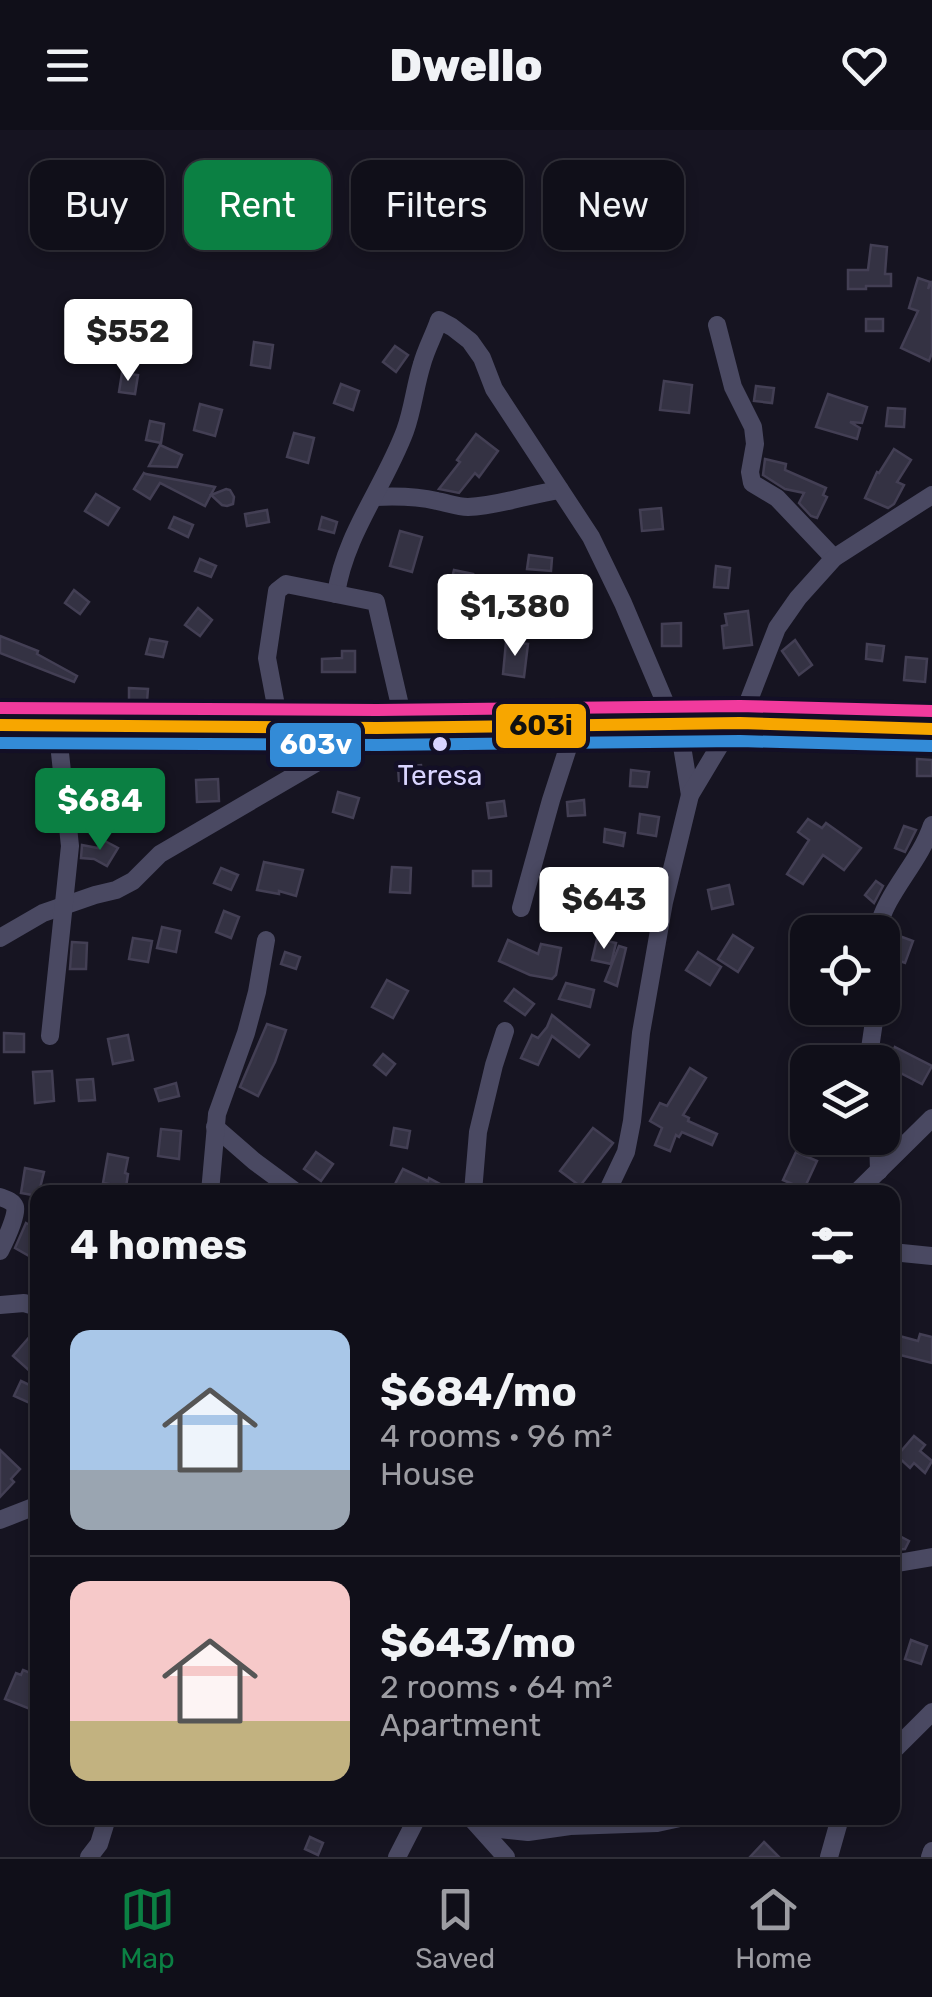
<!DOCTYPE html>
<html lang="en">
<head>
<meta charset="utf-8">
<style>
  body { margin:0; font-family:Rubik,sans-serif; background:#1e1d26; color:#f1f3f6; height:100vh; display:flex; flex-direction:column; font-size:38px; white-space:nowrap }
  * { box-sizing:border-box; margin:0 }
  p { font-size:32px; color:#9c9ca2 }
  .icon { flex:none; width:55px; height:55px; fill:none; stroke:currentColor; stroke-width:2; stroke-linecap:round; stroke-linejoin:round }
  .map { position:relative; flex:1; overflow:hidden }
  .sheet { position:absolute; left:30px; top:1055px; width:870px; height:640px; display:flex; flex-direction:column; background:#100f19; border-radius:20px; box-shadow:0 5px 15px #0003,0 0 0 2px #302f38 }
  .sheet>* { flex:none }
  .banner { position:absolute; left:30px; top:30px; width:872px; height:90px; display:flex; gap:20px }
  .controls { position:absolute; left:790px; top:785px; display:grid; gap:20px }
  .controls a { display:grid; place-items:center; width:110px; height:110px; border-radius:20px; background:#100f19; box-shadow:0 5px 15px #0003,0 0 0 2px #302f38; font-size:50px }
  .price { position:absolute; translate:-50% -85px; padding:0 22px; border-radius:10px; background:#fff; color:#222; font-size:32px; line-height:65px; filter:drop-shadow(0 2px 5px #0008) }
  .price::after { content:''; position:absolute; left:50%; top:60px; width:30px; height:22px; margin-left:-15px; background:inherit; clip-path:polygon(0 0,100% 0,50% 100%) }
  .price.active { background:#0b8043; color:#fff }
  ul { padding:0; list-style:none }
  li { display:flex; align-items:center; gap:30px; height:250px; padding:0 40px }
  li+li { border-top:2px solid #302f38 }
  li span { display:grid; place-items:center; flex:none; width:280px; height:200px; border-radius:20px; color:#555 }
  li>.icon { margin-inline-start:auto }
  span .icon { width:120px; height:120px; fill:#fffc; stroke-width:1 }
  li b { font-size:42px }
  h2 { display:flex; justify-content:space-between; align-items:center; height:120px; padding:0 40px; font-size:42px }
  .pill { padding:0 35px; border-radius:20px; background:#100f19; box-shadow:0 5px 15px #0003,0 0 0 2px #302f38; font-size:35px; line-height:90px }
  .pill.active { background:#0b8043; color:#fff }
  header { display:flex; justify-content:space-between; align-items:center; height:130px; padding:0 40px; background:#100f19; font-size:45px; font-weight:800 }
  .tab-bar { display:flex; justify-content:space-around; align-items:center; height:140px; border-top:2px solid #302f38; background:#100f19; font-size:28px; color:#9c9ca2 }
  .tab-bar a { display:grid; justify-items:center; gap:5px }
  .tab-bar .active { color:#0b8043 }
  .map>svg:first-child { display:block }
  .building { fill:#343243; stroke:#433f54; stroke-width:2.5 }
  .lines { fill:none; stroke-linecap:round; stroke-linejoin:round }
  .minor { stroke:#4a4962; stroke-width:18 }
  .bus-1-casing { stroke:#130f26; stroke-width:20 }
  .bus-2-casing { stroke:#130f26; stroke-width:20 }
  .bus-3-casing { stroke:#130f26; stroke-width:20 }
  .bus-1 { stroke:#f7a600; stroke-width:12 }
  .bus-2 { stroke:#338bd7; stroke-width:12 }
  .bus-3 { stroke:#f13a9d; stroke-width:12 }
  .bus-dot { fill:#d9d4ff; stroke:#130f26; stroke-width:4 }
  .labels { text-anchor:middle; stroke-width:9; stroke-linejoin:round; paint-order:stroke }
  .bus-label { font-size:28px; fill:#d9d4ff; stroke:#130f26 }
  .line-badge { stroke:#130f26; stroke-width:4 }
  .badge-label { font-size:28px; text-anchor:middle; font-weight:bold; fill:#fff }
  .pale-badge-label { font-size:28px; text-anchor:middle; font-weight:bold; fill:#111 }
</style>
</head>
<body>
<header><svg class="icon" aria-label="menu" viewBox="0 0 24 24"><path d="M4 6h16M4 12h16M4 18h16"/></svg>Dwello<svg class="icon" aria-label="heart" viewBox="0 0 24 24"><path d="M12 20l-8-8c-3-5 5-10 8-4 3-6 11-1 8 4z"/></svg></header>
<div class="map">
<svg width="932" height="1727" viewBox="0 0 932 1727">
  <rect width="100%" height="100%" fill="#161421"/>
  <g class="building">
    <path d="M871 115 887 117 885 144H891V156H866V159H848V140H868Z"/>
    <path d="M918 148 930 152 928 159 932 151V223L929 231 901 218 918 181 909 178Z"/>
    <rect x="866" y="189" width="17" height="12"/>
    <path d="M254 212 273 215 270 238 251 235Z"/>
    <path d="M395 216 408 225 396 242 383 232Z"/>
    <path d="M122 243 138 245 135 264 119 262Z"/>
    <path d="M664 251 692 255 689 283 660 280Z"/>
    <path d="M341 254 359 261 353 280 334 273Z"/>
    <path d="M756 256 774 258 772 273 754 271Z"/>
    <path d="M828 264 867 277 862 293 850 292 860 298 857 309 816 297Z"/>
    <path d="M200 274 222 280 215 306 194 300Z"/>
    <path d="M888 278 905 279 904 297 886 296Z"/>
    <path d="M150 291 164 294 161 313 146 310Z"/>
    <path d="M294 303 314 308 308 333 287 327Z"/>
    <path d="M476 304 498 321 479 347 475 343 459 363 439 359 460 332 457 330Z"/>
    <path d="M160 315 182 325 177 337 149 336Z"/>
    <path d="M894 319 911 330 897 352 904 355 894 374 888 378 865 368 877 342 879 343Z"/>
    <path d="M765 329 786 334 785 340 826 358 823 365 827 367 817 388 811 386 799 373 804 363 785 359 763 345Z"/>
    <path d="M144 343 146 344 215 357 205 376 160 353 150 369 134 359Z"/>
    <path d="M226 359 230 360 234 367 233 374 227 376 222 375 211 365Z"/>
    <path d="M96 364 119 378 108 395 85 381Z"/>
    <path d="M661 378 663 399 642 401 640 380Z"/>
    <path d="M267 380 269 392 247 396 245 384Z"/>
    <path d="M174 387 193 395 188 407 169 398Z"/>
    <path d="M322 387 337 392 334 403 319 399Z"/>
    <path d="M400 401 422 407 412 442 390 436Z"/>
    <path d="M529 425 552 428 551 441 527 439Z"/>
    <path d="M200 429 216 436 211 447 195 441Z"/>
    <path d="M716 436 730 438 728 458 714 457Z"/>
    <path d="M454 440 473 444 471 451 498 455 496 468 449 460Z"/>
    <path d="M74 460 89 472 80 484 65 473Z"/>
    <path d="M198 478 212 490 200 506 185 495Z"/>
    <path d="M748 481 752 515 724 518 722 496 727 495 725 484Z"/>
    <path d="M681 493V516H662V494Z"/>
    <path d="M0 506 38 521 37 524 77 546 74 552 0 523Z"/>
    <path d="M150 509 167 512 163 527 146 524Z"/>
    <path d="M795 510 812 535 799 545 782 521Z"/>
    <path d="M506 512 528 514 524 547 503 544Z"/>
    <path d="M867 514 884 516 882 531 866 529Z"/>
    <path d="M342 521H355V542H322V529L342 528Z"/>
    <path d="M906 527 927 529 925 552 904 550Z"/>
    <path d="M129 558 148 559 147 571H129Z"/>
    <path d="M917 629 932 630V646H917Z"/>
    <path d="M421 635 422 649 399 651 398 637Z"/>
    <path d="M631 640 649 642 647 657 630 656Z"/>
    <path d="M218 649 219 671 197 672 196 650Z"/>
    <path d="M338 662 359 668 353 688 333 682Z"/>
    <path d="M584 670 585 685 568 686 567 672Z"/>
    <path d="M504 671 506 686 489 688 487 673Z"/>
    <path d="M640 684 659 687 656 706 638 703Z"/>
    <path d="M808 689 822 698 826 693 861 718 844 740 823 725 803 754 787 744 809 710 798 702Z"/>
    <path d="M904 696 916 700 905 722 895 718Z"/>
    <path d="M605 699 625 703 623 716 604 712Z"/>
    <path d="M103 710 118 718 107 736 94 729 81 728 82 715 98 718Z"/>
    <path d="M264 732 303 740 296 766 279 761V764L257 760Z"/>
    <path d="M392 737 411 738 410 763 390 762Z"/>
    <path d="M221 738 238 745 231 760 214 753Z"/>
    <rect x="473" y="741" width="18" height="15"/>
    <path d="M876 751 883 756 874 773 865 765Z"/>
    <path d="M729 755 733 774 712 779 708 760Z"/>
    <path d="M224 781 239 787 231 808 216 802Z"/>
    <path d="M162 797 180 801 176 822 157 818Z"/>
    <path d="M894 804 913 811 905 833 886 826Z"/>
    <path d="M733 805 753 818 738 842 718 829Z"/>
    <path d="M133 808 152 811 148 832 129 829Z"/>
    <path d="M597 809 616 813 611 834 592 830Z"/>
    <path d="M508 810 538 824 541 814 561 818 556 845 552 849 530 845 499 831Z"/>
    <path d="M72 812 87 813 86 839H70Z"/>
    <path d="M619 816 626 818 617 856 605 851Z"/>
    <path d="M285 822 300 827 296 839 281 834Z"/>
    <path d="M698 822 721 837 710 855 686 840Z"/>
    <path d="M387 850 408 861 393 888 372 877Z"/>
    <path d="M566 853 594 860 590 877 559 869Z"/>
    <path d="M514 859 534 874 525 885 505 871Z"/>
    <path d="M552 885 589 915 579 927 552 906 538 935 521 928 532 905 538 908 547 897Z"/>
    <path d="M267 894 286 900 275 932 258 966 240 957Z"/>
    <path d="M4 903 24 904V922H4Z"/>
    <path d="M128 905 133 930 113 934 108 909Z"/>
    <path d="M895 917 932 936 922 954 885 935Z"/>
    <path d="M383 924 395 934 386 945 374 935Z"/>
    <path d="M690 938 706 948 683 985 689 988 688 991 717 1004 712 1015 682 1002 679 1007 676 1005 670 1021 655 1015 662 998 650 991 660 973 667 976Z"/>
    <path d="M52 941 54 971 35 973 33 942Z"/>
    <path d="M93 949 95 970 79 971 77 950Z"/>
    <path d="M176 953 179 966 159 971 155 959Z"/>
    <path d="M394 998 410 1001 407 1018 391 1015Z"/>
    <path d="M593 998 613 1013 580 1056 560 1041Z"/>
    <path d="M161 999 181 1001 179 1029 158 1026Z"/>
    <path d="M316 1022 333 1034 321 1051 304 1039Z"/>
    <path d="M796 1022 817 1031 804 1059 783 1050Z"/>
    <path d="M108 1024 128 1028 125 1043 128 1044 126 1057 103 1053Z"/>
    <path d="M25 1038 44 1042 38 1066 21 1063Z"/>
    <path d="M403 1039 428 1051 429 1048 440 1054 438 1057 449 1062H406L394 1056Z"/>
    <path d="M26 1093 38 1099V1117L31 1127 15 1118Z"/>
    <path d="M38 1197V1237L32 1243 13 1226Z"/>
    <path d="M892 1204 918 1211 920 1204 932 1207V1233L892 1223Z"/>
    <path d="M21 1251 38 1259V1268L34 1275 14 1266Z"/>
    <path d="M914 1306 925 1315 920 1321 932 1331 925 1343 914 1333 910 1338 897 1326Z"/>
    <path d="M0 1320 20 1339 11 1349 14 1352 0 1367Z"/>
    <path d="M892 1402 909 1411 905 1419 892 1420Z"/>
    <path d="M911 1510 927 1516 921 1534 905 1529Z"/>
    <path d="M23 1540 38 1546V1562L30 1579 5 1569 16 1543 21 1545Z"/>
    <path d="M310 1707 323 1713 318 1725 305 1719Z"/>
    <path d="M764 1712 779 1727H750Z"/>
  </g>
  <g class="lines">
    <g class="minor">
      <path d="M717 195 733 257 753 297 755 314 750 342 752 353 777 368 834 428"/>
      <path d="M375 367C396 366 416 366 437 371 448 373 457 377 468 377 500 376 529 364 560 360"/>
      <path d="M336 464C345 404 384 357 405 301 413 279 415 256 422 234 426 219 434 205 439 190L452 197 470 211 482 228 494 259 591 407 623 473 681 610 690 665"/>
      <path d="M0 595 377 598 740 593 932 599"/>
      <path d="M280 597 267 528 277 461 286 454 376 472 405 597"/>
      <path d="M521 778 551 670 576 593"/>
      <path d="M877 802C885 763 919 734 932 695"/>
      <path d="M0 808 43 783 95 765 116 760 133 751 160 724 376 598"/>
      <path d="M50 906 70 716 57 595"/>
      <path d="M868 932 876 878"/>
      <path d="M215 997 254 1031 296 1062"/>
      <path d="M878 1008 879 1041"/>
      <path d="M210 1062 217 984 246 903 257 862 266 810"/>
      <path d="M473 1062 478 1002 494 935 505 901"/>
      <path d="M607 1062 626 1022 632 991 641 903 664 772 690 665 720 615 740 593 777 498 798 468 834 428 932 365"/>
      <path d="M857 1062 932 988"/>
      <path d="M0 1067C5 1069 13 1071 15 1077 18 1085 4 1113 0 1121"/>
      <path d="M892 1122 932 1126"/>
      <path d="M0 1175 24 1173 38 1177"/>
      <path d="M0 1390 38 1375"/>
      <path d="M892 1434 932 1427"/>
      <path d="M892 1622 932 1582"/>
      <path d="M471 1688 506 1727"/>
      <path d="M481 1697 528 1702 570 1696 657 1693 680 1688"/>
      <path d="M89 1727 99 1714 107 1688"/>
      <path d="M397 1727 417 1688"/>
      <path d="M829 1727 840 1688"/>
      <path d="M930 1727 932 1721"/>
    </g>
    <g class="bus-1-casing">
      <path id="bus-1" d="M0 595 377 598 740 593 932 599"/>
    </g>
    <g class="bus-2-casing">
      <path id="bus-2" d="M0 613 377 615 740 611 931 616"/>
    </g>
    <g class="bus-3-casing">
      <path id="bus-3" d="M0 578 377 580 740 576 932 581"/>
    </g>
    <use href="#bus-1" class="bus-1"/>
    <use href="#bus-2" class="bus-2"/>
    <use href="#bus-3" class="bus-3"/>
  </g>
  <circle class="bus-dot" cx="440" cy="614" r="9"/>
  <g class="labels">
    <g class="bus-label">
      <text x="440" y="655">Teresa</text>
    </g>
  </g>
  <g class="line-badge">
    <rect x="494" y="572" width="94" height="48" rx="10" fill="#f7a600"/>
    <rect x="268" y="591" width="95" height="48" rx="10" fill="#338bd7"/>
  </g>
  <g class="badge-label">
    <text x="316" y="624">603v</text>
  </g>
  <g class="pale-badge-label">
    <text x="541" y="605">603i</text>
  </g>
</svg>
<div class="controls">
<a><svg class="icon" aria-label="locate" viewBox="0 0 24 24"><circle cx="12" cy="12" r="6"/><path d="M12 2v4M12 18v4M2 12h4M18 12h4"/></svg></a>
<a><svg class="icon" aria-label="layers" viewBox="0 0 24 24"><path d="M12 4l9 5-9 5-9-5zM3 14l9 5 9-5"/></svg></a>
</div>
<b class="price" style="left:128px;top:254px">$552</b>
<b class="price" style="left:515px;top:529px">$1,380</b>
<b class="price active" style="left:100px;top:723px">$684</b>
<b class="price" style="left:604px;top:822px">$643</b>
<div class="banner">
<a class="pill">Buy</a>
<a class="pill active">Rent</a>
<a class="pill">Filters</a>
<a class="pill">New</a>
</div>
<section class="sheet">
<h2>4 homes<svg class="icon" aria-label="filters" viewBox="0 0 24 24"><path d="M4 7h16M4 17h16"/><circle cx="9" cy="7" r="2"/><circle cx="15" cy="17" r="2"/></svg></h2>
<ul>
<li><span style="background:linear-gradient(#a9c7e8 70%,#9aa5b1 0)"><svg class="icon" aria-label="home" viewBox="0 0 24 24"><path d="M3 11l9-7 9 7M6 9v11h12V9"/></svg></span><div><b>$684/mo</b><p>4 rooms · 96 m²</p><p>House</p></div></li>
<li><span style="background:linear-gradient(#f6c9c9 70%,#c2b280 0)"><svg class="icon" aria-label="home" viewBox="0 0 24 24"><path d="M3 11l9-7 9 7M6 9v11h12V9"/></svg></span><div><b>$643/mo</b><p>2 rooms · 64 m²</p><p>Apartment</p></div></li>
</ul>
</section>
</div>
<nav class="tab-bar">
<a class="active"><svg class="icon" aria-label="map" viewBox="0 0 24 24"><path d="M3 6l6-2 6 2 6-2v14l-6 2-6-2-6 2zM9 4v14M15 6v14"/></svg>Map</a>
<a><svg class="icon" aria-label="saved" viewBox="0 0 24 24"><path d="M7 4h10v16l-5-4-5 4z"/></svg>Saved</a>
<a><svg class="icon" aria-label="home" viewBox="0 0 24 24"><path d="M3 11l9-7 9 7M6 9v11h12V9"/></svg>Home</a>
</nav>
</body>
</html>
